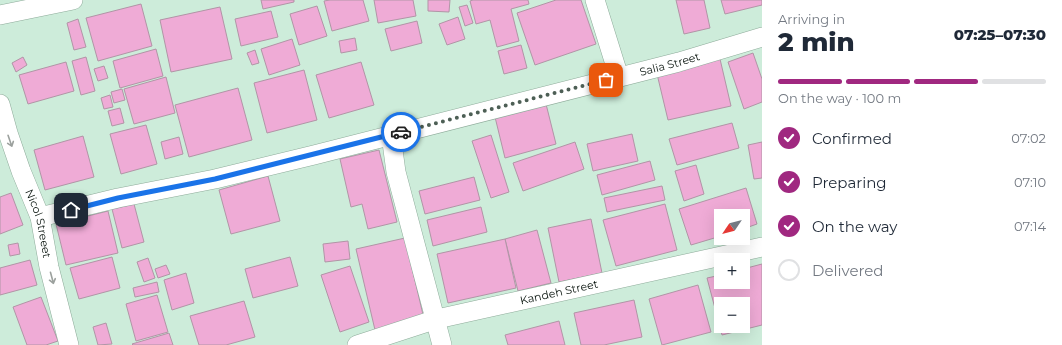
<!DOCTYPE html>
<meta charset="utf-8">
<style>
:root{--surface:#fff;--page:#f2f2f3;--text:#1f2937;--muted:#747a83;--line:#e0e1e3;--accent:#a02880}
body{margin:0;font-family:Montserrat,sans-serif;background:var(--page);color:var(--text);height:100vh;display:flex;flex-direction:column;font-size:15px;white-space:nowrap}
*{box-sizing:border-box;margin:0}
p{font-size:13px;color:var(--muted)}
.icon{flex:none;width:22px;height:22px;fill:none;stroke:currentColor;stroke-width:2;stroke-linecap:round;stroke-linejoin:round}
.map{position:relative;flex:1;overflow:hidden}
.side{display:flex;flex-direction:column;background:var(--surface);width:300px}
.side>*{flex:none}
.needle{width:26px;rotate:235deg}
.controls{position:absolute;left:714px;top:209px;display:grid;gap:8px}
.controls a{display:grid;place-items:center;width:36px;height:36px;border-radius:0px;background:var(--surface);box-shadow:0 4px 16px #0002;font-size:20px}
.pin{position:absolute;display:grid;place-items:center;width:34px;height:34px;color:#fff;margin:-17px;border-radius:8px;box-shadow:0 2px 6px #0006}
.courier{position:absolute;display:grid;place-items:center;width:40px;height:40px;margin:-20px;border:3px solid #1a73e8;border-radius:50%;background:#fff;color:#222;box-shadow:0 1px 5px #0007}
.overview em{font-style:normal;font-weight:800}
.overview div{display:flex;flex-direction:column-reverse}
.overview{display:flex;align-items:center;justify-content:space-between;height:68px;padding:0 16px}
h1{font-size:26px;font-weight:800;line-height:30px}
.bar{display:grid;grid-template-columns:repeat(4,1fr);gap:6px 4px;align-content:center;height:48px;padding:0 16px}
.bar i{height:5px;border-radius:3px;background:var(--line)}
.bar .on{background:var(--accent)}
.bar p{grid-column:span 4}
ol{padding:0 16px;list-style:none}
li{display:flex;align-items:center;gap:12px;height:44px}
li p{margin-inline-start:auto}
li .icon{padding:4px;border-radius:50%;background:var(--accent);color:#fff;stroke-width:4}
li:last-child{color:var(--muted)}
li i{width:22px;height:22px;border:2px solid var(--line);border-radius:50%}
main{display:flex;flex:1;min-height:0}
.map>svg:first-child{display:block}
.building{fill:#efabd6;stroke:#b195a6;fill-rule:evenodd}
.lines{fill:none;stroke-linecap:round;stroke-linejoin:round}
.street-casing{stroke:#8eab9a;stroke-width:20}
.street{stroke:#fff;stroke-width:19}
.oneway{stroke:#9ca19e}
.done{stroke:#4d5f55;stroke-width:4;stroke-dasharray:0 7.2}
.route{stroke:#1a73e8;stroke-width:5}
.labels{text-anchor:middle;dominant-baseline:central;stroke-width:3;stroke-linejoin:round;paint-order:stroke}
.street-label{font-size:11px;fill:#08130d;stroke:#dafae7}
</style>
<main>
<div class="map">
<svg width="762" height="345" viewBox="0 0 762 345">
<rect width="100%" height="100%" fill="#cdecda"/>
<g class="building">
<path d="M261,0H294V2L263,9Z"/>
<path d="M330,0H363L369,21L332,31L324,1Z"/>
<path d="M374,0H413L416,16L378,23Z"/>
<path d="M428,0H450L449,12L428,11Z"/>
<path d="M473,0H528L529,4L511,9L519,41L497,47L490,20L476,24L470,1Z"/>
<path d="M556,0H581L596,44L535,65L517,13Z"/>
<path d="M676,0H704L710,28L684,34Z"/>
<path d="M721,0H762V5L725,14Z"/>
<path d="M141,4L152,46L98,61L86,18Z"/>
<path d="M467,5L473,23L465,26L459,7Z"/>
<path d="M317,6L327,36L299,45L290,14Z"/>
<path d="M220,7L232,59L171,72L160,20Z"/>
<path d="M271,11L278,37L241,46L235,19Z"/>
<path d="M458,17L465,39L447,45L439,24Z"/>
<path d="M78,19L86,47L74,50L67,23Z"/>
<path d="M417,21L422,43L391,51L385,29Z"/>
<path d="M355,38L357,50L341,53L339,41Z"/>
<path d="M292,39L300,65L269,75L261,49Z"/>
<path d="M521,45L527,68L504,74L498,51Z"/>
<path d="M156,49L163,76L120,88L113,61Z"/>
<path d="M255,50L259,63L252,65L247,53Z"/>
<path d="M753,53L762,79V102L744,109L728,62Z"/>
<path d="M23,57L27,65L16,72L12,63Z"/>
<path d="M86,57L95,91L81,95L72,61Z"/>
<path d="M720,59L731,106L668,120L657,74Z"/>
<path d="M66,62L74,91L28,104L19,75Z"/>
<path d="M361,62L374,105L329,118L316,75Z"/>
<path d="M104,66L108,78L98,81L94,69Z"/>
<path d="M304,70L317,120L267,133L254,83Z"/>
<path d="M166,77L175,113L134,124L124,89Z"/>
<path d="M238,88L252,140L189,157L175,105Z"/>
<path d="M122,89L125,100L114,103L111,92Z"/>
<path d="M110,95L113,107L104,109L101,98Z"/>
<path d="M546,104L556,144L505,158L495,117Z"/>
<path d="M120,108L124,123L112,126L108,111Z"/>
<path d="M732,123L739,148L677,165L669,139Z"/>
<path d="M146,125L157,164L121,174L110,134Z"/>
<path d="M632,134L638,161L593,171L587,144Z"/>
<path d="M491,135L509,192L491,198L472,141Z"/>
<path d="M83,136L94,177L45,190L34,150Z"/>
<path d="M179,137L183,154L165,159L161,142Z"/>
<path d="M575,142L584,169L523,191L513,163Z"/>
<path d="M762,142V178L754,179L748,145Z"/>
<path d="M379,150L397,222L368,229L362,204L351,207L340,159Z"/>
<path d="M650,161L655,180L602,195L597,175Z"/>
<path d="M696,165L704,194L684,201L675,171Z"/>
<path d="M268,176L280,221L231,234L219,190Z"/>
<path d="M474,177L480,200L425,214L419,191Z"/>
<path d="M662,186L665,200L607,212L604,198Z"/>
<path d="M746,188L757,224L743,229V216H721V236L691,245L679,209Z"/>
<path d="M11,193L23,225L0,234V197Z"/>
<path d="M134,204L144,242L122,248L112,209Z"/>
<path d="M665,204L677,250L616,266L603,220Z"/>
<path d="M481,207L487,232L433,246L427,220Z"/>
<path d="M108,211L118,253L66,265L56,224Z"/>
<path d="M591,219L602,273L559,282L548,228Z"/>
<path d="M537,230L551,283L518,291L505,239Z"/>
<path d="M405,238L424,319L375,330L356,249Z"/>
<path d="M505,239L516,288L448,303L437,254Z"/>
<path d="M348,241L350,259L325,262L323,244Z"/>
<path d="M18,243L20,254L10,256L8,245Z"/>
<path d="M112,257L120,288L79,299L70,268Z"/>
<path d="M290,257L298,286L253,298L245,269Z"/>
<path d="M148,258L155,278L144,282L137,262Z"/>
<path d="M30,260L37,285L0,295V268Z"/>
<path d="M762,264V325L722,335L707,278L721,275V282H743V269ZM721,304H743V326H721Z"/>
<path d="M166,265L170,274L158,278L155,269Z"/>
<path d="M350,266L369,322L340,332L321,275Z"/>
<path d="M186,273L194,303L172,310L164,280Z"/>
<path d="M157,282L159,292L135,297L133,288Z"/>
<path d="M698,285L711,332L662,345L649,299Z"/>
<path d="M157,295L168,332L136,341L126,304Z"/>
<path d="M41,297L58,341L46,345H27L13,307Z"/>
<path d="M634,300L642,337L604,345H581L574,313Z"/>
<path d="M244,301L255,337L226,345H199L190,316Z"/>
<path d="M559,321L565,345H508L505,335Z"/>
<path d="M106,323L112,344L98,345L93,327Z"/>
<path d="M169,333L173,345H133L132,344Z"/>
</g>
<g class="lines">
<defs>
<g id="street">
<path d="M595,0L619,77"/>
<path d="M0,15L73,0"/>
<path id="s1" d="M0,104L8,133L21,171L40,217L49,267L69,345"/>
<path d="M391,135L396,172L442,345"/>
<path id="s2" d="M40,217L118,198L215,179L314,155L679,62L762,37"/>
<path id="s3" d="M357,345L437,319L762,247"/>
</g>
</defs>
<use href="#street" class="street-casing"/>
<use href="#street" class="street"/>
</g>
<defs><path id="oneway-shaft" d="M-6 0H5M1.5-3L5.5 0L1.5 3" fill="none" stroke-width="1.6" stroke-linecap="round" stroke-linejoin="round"/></defs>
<g class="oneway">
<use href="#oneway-shaft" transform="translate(10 141) rotate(71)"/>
<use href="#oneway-shaft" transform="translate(52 278) rotate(75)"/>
</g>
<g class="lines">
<path class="done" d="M401,132L606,80"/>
<path class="route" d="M71,210L118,198L215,179L401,132"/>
</g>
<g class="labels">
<g class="street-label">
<text stroke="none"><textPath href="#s2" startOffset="648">Salia Street</textPath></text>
<text stroke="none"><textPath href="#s1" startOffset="126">Nicol Streeet</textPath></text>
<text stroke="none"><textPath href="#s3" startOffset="209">Kandeh Street</textPath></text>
</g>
</g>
</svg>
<div class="controls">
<a><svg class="needle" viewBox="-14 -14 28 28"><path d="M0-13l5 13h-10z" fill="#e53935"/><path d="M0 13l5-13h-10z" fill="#747a83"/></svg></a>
<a>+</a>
<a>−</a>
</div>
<div class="pin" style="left:606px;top:80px;background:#ea580c"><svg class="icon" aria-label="bag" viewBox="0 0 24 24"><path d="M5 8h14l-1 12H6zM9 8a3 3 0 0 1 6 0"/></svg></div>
<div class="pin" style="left:71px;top:210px;background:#1f2937"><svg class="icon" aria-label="home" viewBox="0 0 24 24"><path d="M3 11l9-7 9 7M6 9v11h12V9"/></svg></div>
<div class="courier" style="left:401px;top:132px"><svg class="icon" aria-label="car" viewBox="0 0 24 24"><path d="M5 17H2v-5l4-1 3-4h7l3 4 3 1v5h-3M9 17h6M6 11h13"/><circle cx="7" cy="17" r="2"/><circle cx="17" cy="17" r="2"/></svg></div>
</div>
<section class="side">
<div class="overview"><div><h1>2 min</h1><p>Arriving in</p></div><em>07:25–07:30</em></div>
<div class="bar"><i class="on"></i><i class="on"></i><i class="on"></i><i></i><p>On the way · 100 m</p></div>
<ol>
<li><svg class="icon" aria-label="check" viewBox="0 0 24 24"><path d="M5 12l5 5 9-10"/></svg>Confirmed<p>07:02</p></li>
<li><svg class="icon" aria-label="check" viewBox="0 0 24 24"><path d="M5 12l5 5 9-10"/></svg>Preparing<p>07:10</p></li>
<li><svg class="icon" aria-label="check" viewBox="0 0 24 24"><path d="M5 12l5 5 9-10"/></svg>On the way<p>07:14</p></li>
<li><i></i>Delivered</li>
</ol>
</section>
</main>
